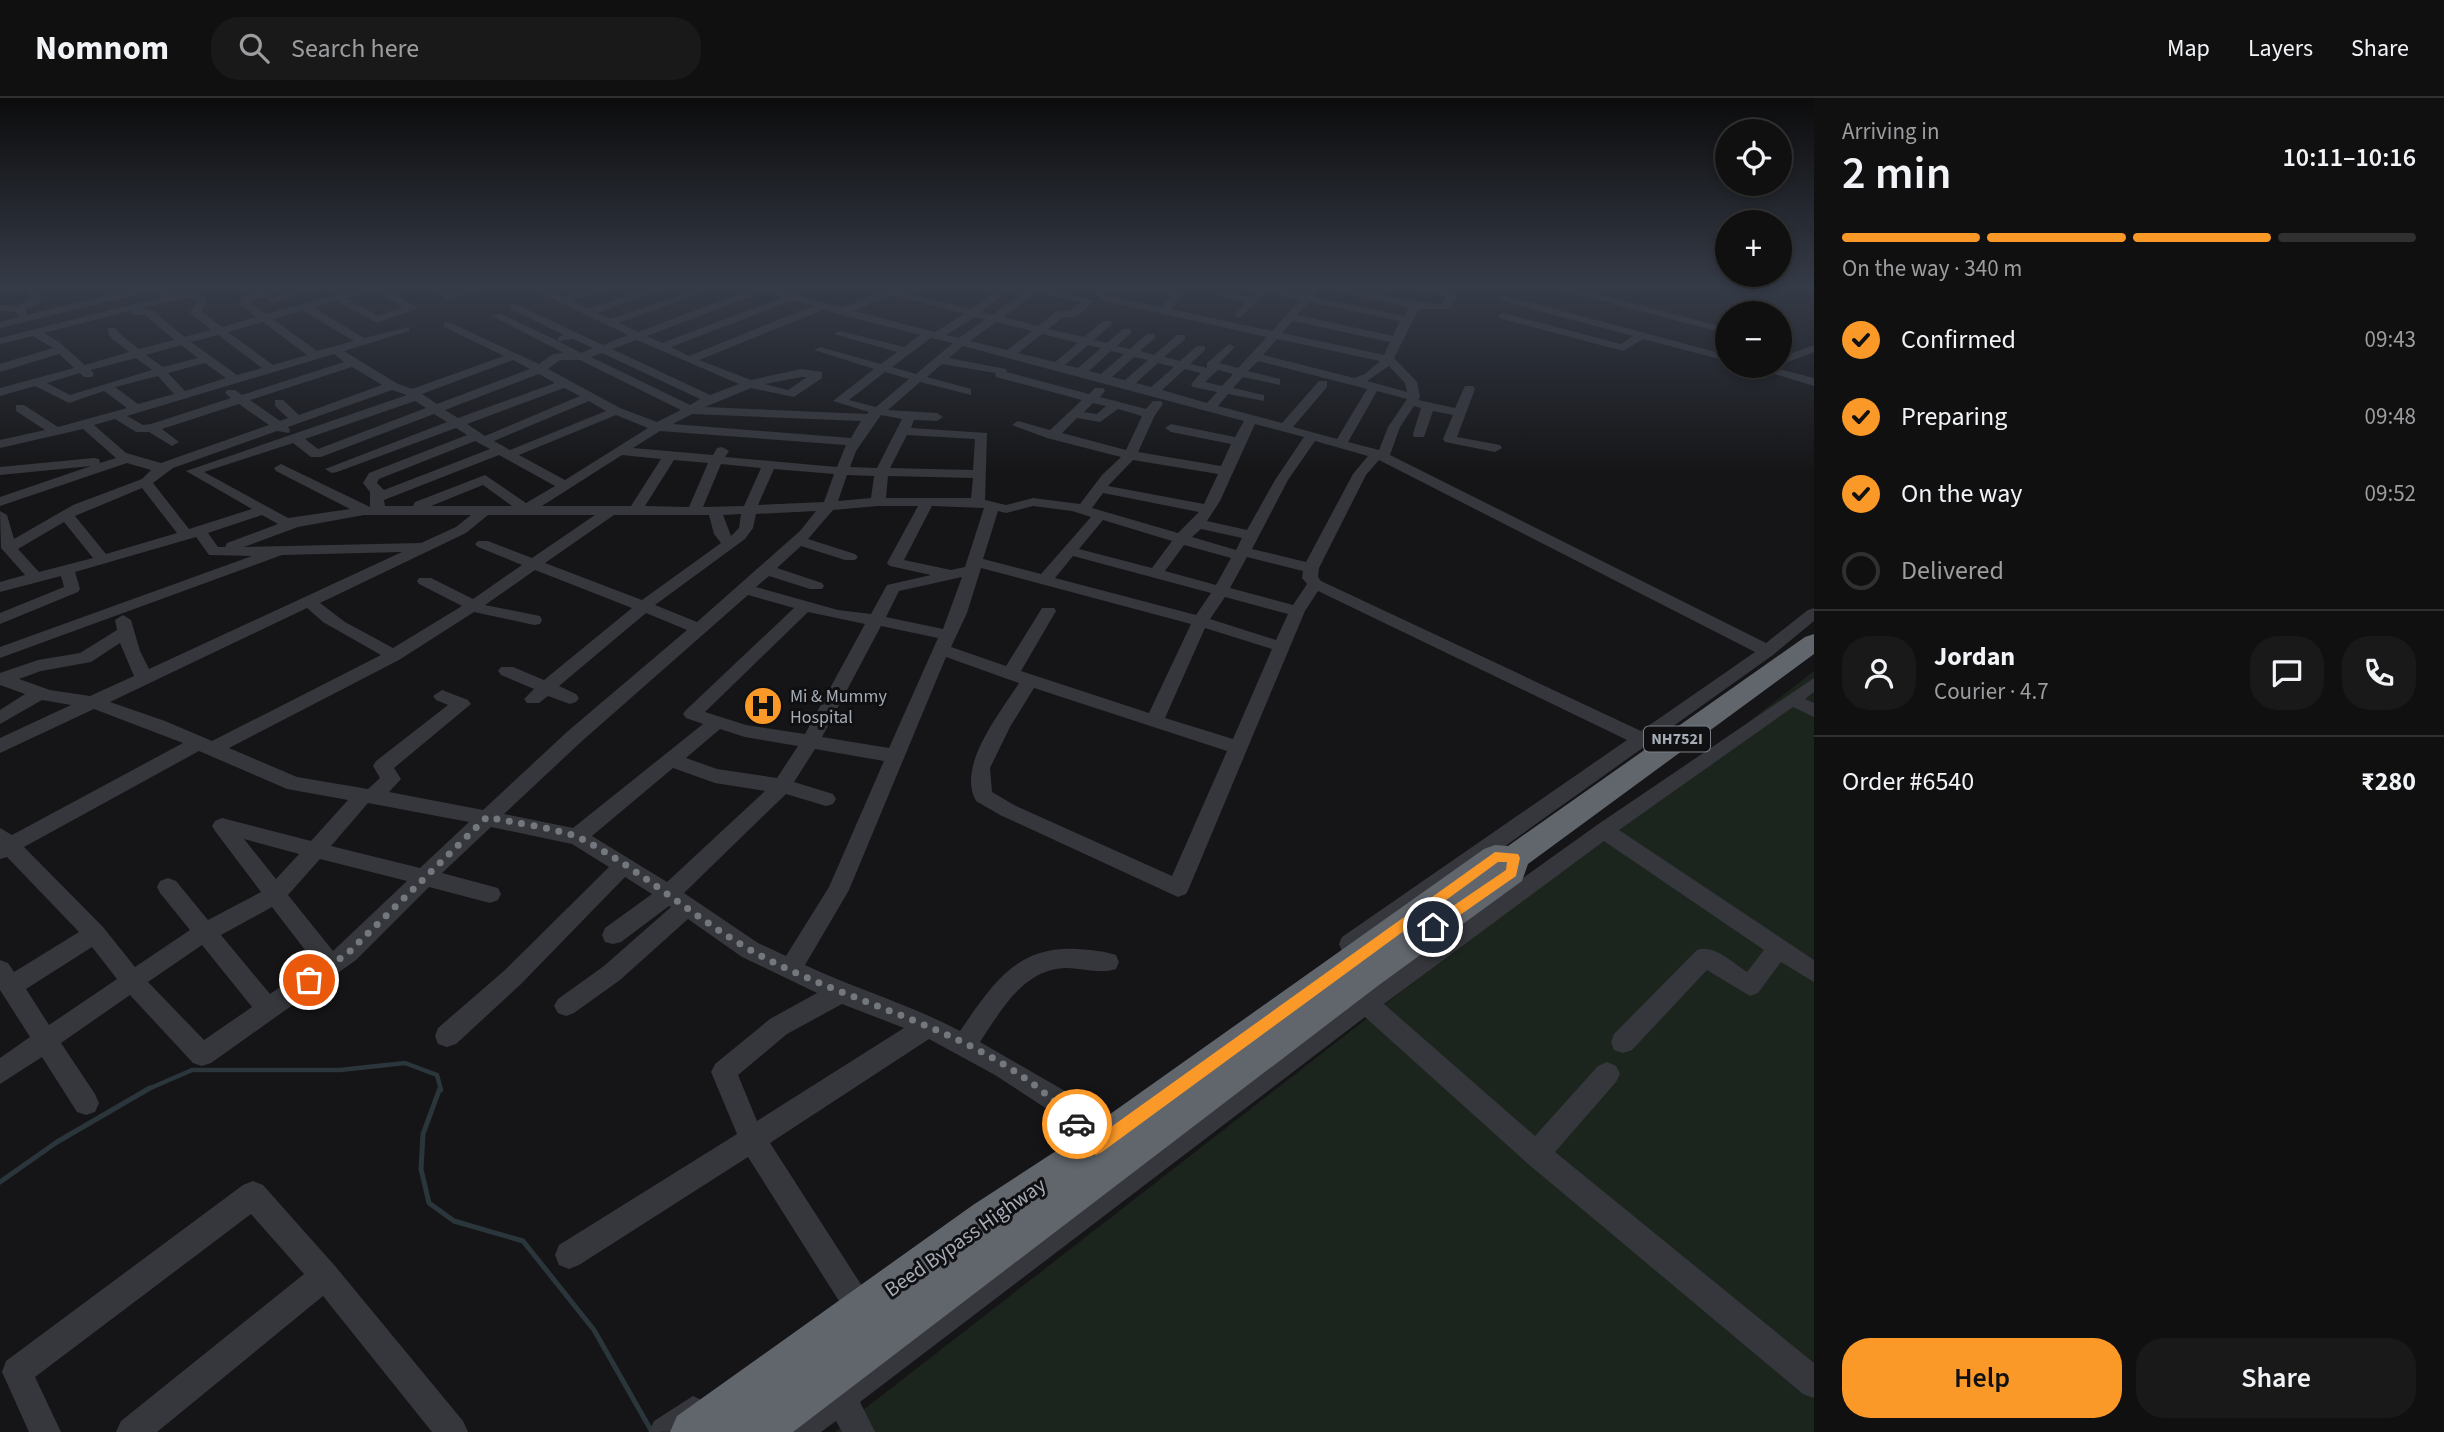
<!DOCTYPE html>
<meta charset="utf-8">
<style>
:root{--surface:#101011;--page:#19191a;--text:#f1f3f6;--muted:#9c9d9f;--line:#303031;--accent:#fb9928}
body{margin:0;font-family:"Source Sans 3",sans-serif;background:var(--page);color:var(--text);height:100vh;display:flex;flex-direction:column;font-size:26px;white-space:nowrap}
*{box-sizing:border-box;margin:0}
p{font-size:23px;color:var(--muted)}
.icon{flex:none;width:38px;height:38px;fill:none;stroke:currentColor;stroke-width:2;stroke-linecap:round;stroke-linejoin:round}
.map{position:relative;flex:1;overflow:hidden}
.drawer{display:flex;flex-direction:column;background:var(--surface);width:630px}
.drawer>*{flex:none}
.tools{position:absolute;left:1715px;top:21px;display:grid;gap:14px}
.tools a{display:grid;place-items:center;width:77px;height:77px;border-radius:50%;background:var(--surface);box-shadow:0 4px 10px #0003,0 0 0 2px var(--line);font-size:35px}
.pin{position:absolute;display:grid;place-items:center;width:60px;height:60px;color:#fff;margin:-30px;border:4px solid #fff;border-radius:50%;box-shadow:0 2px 7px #0007}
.courier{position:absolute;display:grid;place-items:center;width:70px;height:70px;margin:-35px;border:5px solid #fb9928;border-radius:50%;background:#fff;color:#222;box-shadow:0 2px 9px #0007}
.headline em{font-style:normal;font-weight:600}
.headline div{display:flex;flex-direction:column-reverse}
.headline{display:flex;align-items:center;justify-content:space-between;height:119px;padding:0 28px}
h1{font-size:46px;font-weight:600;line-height:52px}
.bar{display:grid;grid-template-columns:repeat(4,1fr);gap:10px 7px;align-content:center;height:84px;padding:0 28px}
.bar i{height:9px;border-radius:5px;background:var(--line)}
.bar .on{background:var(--accent)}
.bar p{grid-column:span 4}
.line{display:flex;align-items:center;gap:18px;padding:0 28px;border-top:2px solid var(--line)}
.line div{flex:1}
.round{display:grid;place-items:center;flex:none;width:74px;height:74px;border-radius:28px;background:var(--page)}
ol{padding:0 28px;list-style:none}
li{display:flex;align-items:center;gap:21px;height:77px}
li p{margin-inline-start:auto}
li .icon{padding:7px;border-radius:50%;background:var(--accent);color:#111;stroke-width:4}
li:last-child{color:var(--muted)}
li i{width:38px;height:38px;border:4px solid var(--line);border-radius:50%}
.button{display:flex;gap:14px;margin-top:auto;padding:14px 28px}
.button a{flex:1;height:80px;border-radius:28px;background:var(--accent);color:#111;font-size:28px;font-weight:600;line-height:80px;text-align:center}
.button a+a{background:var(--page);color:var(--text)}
header{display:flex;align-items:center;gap:42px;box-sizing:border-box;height:98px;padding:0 35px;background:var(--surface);border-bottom:2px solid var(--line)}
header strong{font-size:33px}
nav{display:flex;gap:38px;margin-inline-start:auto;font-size:24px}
.search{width:490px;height:63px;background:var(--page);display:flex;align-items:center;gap:18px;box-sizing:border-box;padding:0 24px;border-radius:28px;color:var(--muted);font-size:26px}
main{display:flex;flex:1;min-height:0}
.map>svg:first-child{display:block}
.green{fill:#1c251d}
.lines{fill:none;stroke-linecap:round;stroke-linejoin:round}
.stream-far1{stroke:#2a363b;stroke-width:4.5}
.stream{stroke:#2a363b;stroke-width:5}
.minor{fill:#35373c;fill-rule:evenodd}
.highway{fill:#61666d;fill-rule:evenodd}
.route{fill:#fb9928}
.done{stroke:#73787f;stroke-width:7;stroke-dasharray:0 12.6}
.labels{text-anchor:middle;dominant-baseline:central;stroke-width:6;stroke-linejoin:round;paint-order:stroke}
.shield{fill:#101012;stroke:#797e86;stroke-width:2}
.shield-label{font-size:16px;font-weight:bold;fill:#a6adb7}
.poi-label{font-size:18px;fill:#a6adb7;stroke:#101012;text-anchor:start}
.near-street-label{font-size:21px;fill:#a6adb7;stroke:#101012}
</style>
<header>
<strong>Nomnom</strong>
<div class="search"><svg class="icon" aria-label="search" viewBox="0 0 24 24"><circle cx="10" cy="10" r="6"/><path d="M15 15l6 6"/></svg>Search here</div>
<nav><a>Map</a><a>Layers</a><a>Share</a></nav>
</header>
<main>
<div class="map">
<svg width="1814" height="1334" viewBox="0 0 1814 1334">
<rect width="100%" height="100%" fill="#151517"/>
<path class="green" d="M1814,573V1334H835Z"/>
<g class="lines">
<path class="stream-far1" d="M146,992L192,972H340L405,965L437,977L441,992"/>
<g class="stream">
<path d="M440,990L423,1036L421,1071L429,1105L454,1123L523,1143L594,1232L652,1334"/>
<path d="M0,1084L57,1044L150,990"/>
</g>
<g class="minor">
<path d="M32,189L42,200L39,206L26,211L27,217L140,189H165L171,196L189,193L206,200L207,205L201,213L222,229L256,219L238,204C250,190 272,189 290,189L249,204L266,216L363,189H382L418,210L377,225L336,203L314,210L364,240L409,229V233L344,253L396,285L412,291L504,258L444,229V225L448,224L539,266L553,256L564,255L492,218L501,216L558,243V239L564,237L511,211V207L515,206L603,247L628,237L528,189H542L563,199L593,189H609L572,203L588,211L652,189H669L597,215L610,221L690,194L699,196L619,225L638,234L757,189H774L842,210L888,191L908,189L902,194L971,211L1002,189H1014L981,214L992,217L1026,193L1021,189H1043L1094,203L1076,219H1063L1048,231L1084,239L1103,223H1111V227L1094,242L1107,245L1123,231H1131V235L1117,248L1130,251L1147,236H1155V240L1140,253L1154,257L1177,237H1185V241L1164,259L1180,263L1197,248H1205V252L1190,266L1207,270V265L1229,246L1235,249L1219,265L1238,270L1267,239L1100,202L1094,189C1120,189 1161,182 1183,197L1170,211L1272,233L1300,202L1267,195L1239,220L1234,217L1246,204L1217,198V194L1252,199L1257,193L1248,189H1272L1304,197L1311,189H1322L1314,199L1404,218L1409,210L1324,189C1364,189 1402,204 1442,206L1446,199L1411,189C1426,189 1448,188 1458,200L1449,211H1419L1394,260L1417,284L1420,299L1418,302L1455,310L1465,288H1473L1475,291L1457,339L1500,347L1502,350L1495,354L1445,344L1443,341L1453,317L1433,313L1424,339H1414L1413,336L1421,310L1414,308L1400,329L1390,357L1766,545L1808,512L1814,510V523L1773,557L1358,853L1350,855L1342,853L1339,846L1342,839L1627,642L1318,493L1305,513L1189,790L1186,796L1178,799L1000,717L976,703C956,668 1001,614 1019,585L946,559L849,792L805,867C856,891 911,907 960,933C992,887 1016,847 1078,851C1091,852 1104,853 1116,857L1119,864L1116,871C1101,876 1084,871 1068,870C1024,870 1002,911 980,944L1065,993L1108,1044L1112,1053L1108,1062L1099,1066L1090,1062L1047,1011L995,977L929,941L770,1045L871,1202L876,1212L871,1222L861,1227L851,1222L748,1059L579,1167L569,1171L559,1167L555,1157L559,1147L737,1036L711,974L715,966L770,921L817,895L742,859L688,821L620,882L574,915L566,918L558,915L554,908L558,901L604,868L671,809L669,808L621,844L613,846L605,844L602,837L605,830L652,796L625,779L521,886L456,946L447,949L438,946L435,938L438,930L505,872L609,769L572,746L491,729L442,775L498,790L501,796L498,802L490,805L429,789L356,862L211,965L202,968L193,965L130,897L61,945L95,996L99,1005L95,1014L86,1017L77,1014L42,959L0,986V960L30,939L0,892V862L8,865L14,874L79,834L7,759L0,761V730L12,737L183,645L94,611L0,655V640L71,607L42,602L0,626V612L25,596L0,587V575L38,562L80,555L117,532L115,522L123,517L131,522L140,553L149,571L402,454L282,457L0,560V549L252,458L209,457L196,439L75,474L80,491L78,494L0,526V515L64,489L61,478L0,494V484L25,477L1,450L0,413L7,417L14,441L73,407L142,381L151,372L127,365L0,408V399L91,368L0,377V369L94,360L99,361L100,365L116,360L83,331L0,350V342L45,332L16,313V307H24L58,329L127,310L104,293L69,305L35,288L0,298V290L74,270L59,256L0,274V266L53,250L33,238L0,246V240L162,199L156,192L0,230V224L18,219L16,214L0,213V207L17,208L32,200L23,192L0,196V190ZM1144,192L1171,198L1161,209L1108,198L1106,194ZM373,193L404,209L378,218L346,200ZM765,193L783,199L662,245L647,238ZM1036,195L1081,204L1070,213H1057L1038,228L1003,219ZM893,197L964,216L935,234L853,213ZM188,199L197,203L190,214L191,216L211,232L184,239L152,212L139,211ZM793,202L813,208L689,258L671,249ZM1309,204L1400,223L1393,238L1297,217ZM823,212L920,237L904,249L840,233L834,236L897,254L881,266L820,249L814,252L874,271L833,303L869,314L867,316L705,309L751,290L794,299L822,280V274L801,271L751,282L699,262ZM129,213L133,217H145L174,242L139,251L120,236L116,230H108L107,232L111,240L129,254L85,267L59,244L44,235ZM303,213L354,243L317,253L273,221ZM975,219L986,221L959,240L946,237ZM1293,223L1390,244L1384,257L1282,235ZM263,224L307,257L273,267L228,234ZM996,224L1032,233L1007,252L970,243ZM1042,236L1078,245L1055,264L1018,255ZM218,237L262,270L237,277L191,244ZM931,240L953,245L916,276L892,269ZM573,241L593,250L581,255L558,243ZM1277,241L1380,263L1365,276L1354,280L1263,257ZM637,242L739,286L710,297L612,251ZM181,247L198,260L163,269L146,257ZM1088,247L1101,250L1078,270L1065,267ZM963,248L1244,323L1235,339L1171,326L1165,330L1171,334L1231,346L1221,368L1138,354L1155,317L1163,306L1161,303H1153L1146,311L1100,299L1105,293L1103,290H1095L1089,296L1007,274L1006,271L949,260ZM1111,253L1124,256L1101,276L1089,273ZM602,255L700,301L690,307L591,259ZM334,256L344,264L242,297L235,292H227L225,295L231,300L151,326L143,327L127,318ZM1134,259L1148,262L1125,282L1112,279ZM136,260L152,272L70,297L47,285L80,275L84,279H92L94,276L91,272ZM513,262L530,271L437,306L422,296ZM560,262H580L681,312L657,324L620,310L548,271ZM1258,263L1367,291L1337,341L1293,329L1327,289V283H1319L1282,325L1218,308L1228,296L1264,303V297L1233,290L1243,279L1280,287V281L1248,273ZM205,265L226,280L185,293L168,275ZM1158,265L1174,269L1151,289L1136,285ZM942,266L995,275L996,279L1082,302L1050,332L1018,323L1012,327L1047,340L1121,359L1102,377L1080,406L1033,400L1006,407L985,402L987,335L911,330L914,322L937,323L943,319L937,315L888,312L920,284L971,297V291L927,279ZM1389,268L1405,285L1407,294L1367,283ZM352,269L382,287L299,317L283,302H275V308L288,320L280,323L250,302ZM1185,271L1201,275L1191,286L1193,289L1217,294L1207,305L1162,292ZM1218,272L1233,276L1222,288L1205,284ZM885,274L909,281L876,309L849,302ZM539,276L555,285L458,320L445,312ZM158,278L174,296L138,306L115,289ZM801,279H807L788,292L765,286ZM564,290L580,298L485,338L467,326ZM392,292L407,297L186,373L252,411L189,431L153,385L173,370L277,333L289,335L290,332L288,329ZM1377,293L1407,301L1388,329L1379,352L1348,344ZM415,303L426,310L318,351L305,341ZM589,303L606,313L510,352L494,343ZM1093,305L1106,308L1097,316L1084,314ZM239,306L269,327L161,365L126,355L94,327L115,321L136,334H149L172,348L179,344L162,331ZM1118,311L1142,318L1126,352L1062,335L1077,320L1100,324ZM434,316L447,324L325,371L332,375L337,374L456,330L467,337L369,375L363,385L370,394V409L281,366L274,370L276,373L350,411L288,420L204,374L293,345L311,359H321ZM692,316L861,323L851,340L673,326ZM616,317L648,330L565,382L519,357ZM881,317L902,321L877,370L850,369L856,353ZM1255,326L1304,339L1275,382L1247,432L1207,423L1220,403ZM660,333L846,347L837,369L725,359L729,353L722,349L717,350L713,357L633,350ZM907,337L975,341L973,372L890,370ZM475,343L490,351L384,392L377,385L379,381ZM1315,343L1368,358L1353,376L1306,464L1252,451L1288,382ZM499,357L555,388L526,405L485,377L415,404L413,408H385L384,402ZM622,357L661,361L631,408H542ZM674,362L708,365L689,409L645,408ZM1133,362L1218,376L1204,406L1108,388ZM1379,362L1755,554L1641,633L1321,483L1318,479L1319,470L1366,377ZM721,366L761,370L744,408L703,409ZM774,371L834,376L824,404L758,407ZM847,377L874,378L871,400L838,403ZM888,378L973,380L971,400H886ZM483,387L512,408H431ZM142,390L177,435L106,456L75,418ZM1103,395L1199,414L1178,435L1092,410ZM878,408H918L887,465L890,468L931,477L887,487L871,516L838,512L756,489L769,478L810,491H822L824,488L822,485L777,470L801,448L845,462H855L858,459L855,456L808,441L833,412ZM932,408L984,410L965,469L951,472L904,462ZM1033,408L1072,413L1091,419L1041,476L983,461L998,413L1006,415ZM816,413L800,433L697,524L655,507L745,441L753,430L756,416ZM741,416L739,430L731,438L723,417ZM262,417L278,426L227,445L225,449H218L208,435ZM364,417H471L456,429L421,445L244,449L298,429ZM488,417H595L532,460L488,443H478L475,446L478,449L522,467L473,501L431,480H419L417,483L419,486L462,508L393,550L345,524L320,505L466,435ZM614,417H709L714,436L721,445L642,502L545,465ZM1103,422L1172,443L1152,470L1079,451ZM64,424L93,460L39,474L18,451ZM1201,431L1242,440L1236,452L1192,439ZM1184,447L1231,460L1216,487L1165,473ZM1073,458L1211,495L1196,517L1055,480ZM1247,459L1303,473L1302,480L1307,486L1293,507L1230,490ZM981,470L1191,526L1149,615L1021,573L1056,513L1054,510H1042L1006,568L951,549L967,515ZM535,472L632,510L544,582L513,569H501L498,573L501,577L534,591L524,601L527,605H539L548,598L570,606L576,604L579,600L576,596L559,588L646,515L687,532L568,633L483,712L389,694L401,681L394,670L471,606L468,602L442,592L433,598L436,602L448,607L376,663L373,668L380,680L368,691L297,679L229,650L399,562L474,514L534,527L540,526L542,522L540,518L485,507ZM962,479L943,531L886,519L899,493ZM748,497L794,510L686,612L683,616L686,620L703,626L573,730L504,716L582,643ZM1225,499L1288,516L1276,542L1210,521ZM307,510L323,524L381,557L212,643L165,623L110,604ZM808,514L865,526L805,636L746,627L705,614ZM881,528L938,540L889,650L822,639ZM1205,530L1272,551L1233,641L1165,620ZM120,545L134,578L90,598L50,592L19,581L41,573L91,564ZM1034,590L1227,653L1172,778L1014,707L992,694L990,670L1010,629ZM720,631L745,639L798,648L777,680L717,671L686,660ZM815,651L884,663L829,789L786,858L758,845L684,795L786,696L826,708L833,706L836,701L833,696L794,684ZM199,653L287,691L348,702L311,743L222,720L215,723L212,728L215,733L261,794L208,822L176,783L168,780L160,783L157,789L160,795L190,832L135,869L103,829L24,749ZM673,670L715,685L765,693L667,784L592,738ZM368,705L469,724L420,770L331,748ZM244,741L299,756L276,781ZM320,761L407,783L333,853L288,797ZM272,809L315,865L270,896L221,837ZM202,847L252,909L204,942L148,884ZM92,849L117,881L49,927L26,891ZM842,906L904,930L757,1023L738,977L787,936Z"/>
<path d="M306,189H324L273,205L268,202Z"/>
<path d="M426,189H439L449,195L470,189H488L448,202Z"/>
<path d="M1550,189H1569L1727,230V236Z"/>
<path d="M1502,197L1727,257V263L1643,241L1623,253L1499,220V216L1503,215L1621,246L1633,238L1498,202L1497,200Z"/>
<path d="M1814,247V254L1780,267V260Z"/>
<path d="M1748,268H1767L1814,280V288Z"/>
<path d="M1814,580V594L1805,601L1814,605V619L1793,609L1619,732L1814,862V884L1781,864L1758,895L1750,898L1707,872L1632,952L1623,955L1614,952L1611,944L1614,936L1697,852C1714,846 1733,865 1747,874L1764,852L1604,743L1384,906L1535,1038L1598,968L1607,964L1616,968L1620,976L1616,984L1555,1054L1814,1265V1300L1803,1296L1527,1065L1365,919L860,1304L875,1334H842L836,1323L821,1334H779L784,1323L821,1295L818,1289L823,1278L834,1273L844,1278L1358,898L1597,727Z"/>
<path d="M253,1083L263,1087L335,1168L463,1323L468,1334H432L323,1198L157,1334H116L121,1323L304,1176L251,1116L35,1279L61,1334H29L2,1274L6,1263L243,1087Z"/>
<path d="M693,1298L704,1303L709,1314C698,1334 673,1334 649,1334L654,1323Z"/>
</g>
<path class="highway" d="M1814,536V556L1528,766L1522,783L1379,887L793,1334H670L677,1318L973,1107L1082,1036L1484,751L1495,747L1508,748L1805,539Z"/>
</g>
<linearGradient id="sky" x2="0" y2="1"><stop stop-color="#0c0c0d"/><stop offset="0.5" stop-color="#353b47"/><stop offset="1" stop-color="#353b47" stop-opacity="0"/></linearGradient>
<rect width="1814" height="376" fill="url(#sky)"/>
<path class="route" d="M1495,754L1518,756L1520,760L1516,778L1437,833H1428V825L1506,772L1507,764H1498L1102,1054L1096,1057C1085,1052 1074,1037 1070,1026L1072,1021L1077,1019L1083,1021L1097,1039Z"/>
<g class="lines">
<path class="done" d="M309,882L348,855L487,719C510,724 561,731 580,740C646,774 701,827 767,861C869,913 998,937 1077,1026"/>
</g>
<defs>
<symbol id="hospital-disc" viewBox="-11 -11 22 22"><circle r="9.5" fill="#fb9928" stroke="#101012"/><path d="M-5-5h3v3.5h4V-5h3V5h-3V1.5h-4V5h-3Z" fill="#111"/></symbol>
</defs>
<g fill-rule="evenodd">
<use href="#hospital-disc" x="741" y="586" width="44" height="44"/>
</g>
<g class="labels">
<rect class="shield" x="1644" y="628.5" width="66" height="25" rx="5"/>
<g class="shield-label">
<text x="1677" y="641">NH752I</text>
</g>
<g class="poi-label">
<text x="790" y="598">Mi &amp; Mummy<tspan x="790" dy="21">Hospital</tspan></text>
</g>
<g class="near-street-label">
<text transform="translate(965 1139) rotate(-35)">Beed Bypass Highway</text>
</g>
</g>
</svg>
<div class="tools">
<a><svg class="icon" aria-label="locate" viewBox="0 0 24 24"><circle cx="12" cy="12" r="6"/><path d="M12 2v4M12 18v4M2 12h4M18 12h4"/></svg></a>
<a>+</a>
<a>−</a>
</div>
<div class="pin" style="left:309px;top:882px;background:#ea580c"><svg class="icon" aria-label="bag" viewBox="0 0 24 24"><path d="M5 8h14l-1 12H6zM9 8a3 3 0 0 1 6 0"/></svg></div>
<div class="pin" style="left:1433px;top:829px;background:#1f2937"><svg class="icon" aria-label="home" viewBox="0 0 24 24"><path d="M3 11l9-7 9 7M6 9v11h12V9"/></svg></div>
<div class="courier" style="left:1077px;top:1026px"><svg class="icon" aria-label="car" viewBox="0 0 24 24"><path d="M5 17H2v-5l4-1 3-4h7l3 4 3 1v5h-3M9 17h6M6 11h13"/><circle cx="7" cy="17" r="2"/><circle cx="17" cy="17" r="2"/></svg></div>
</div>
<section class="drawer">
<div class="headline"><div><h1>2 min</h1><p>Arriving in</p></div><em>10:11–10:16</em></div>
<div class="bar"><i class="on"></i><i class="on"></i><i class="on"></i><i></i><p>On the way · 340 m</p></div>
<ol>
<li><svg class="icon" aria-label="check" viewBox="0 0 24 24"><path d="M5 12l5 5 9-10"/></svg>Confirmed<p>09:43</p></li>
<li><svg class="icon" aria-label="check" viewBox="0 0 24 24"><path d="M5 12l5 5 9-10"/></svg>Preparing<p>09:48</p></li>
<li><svg class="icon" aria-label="check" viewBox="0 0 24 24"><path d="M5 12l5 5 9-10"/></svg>On the way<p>09:52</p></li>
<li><i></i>Delivered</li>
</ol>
<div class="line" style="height:126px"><a class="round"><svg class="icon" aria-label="person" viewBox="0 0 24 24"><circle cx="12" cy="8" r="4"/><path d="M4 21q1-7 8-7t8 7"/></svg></a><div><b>Jordan</b><p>Courier · 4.7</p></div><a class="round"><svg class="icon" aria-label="chat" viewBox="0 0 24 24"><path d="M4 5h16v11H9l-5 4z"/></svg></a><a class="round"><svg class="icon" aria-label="phone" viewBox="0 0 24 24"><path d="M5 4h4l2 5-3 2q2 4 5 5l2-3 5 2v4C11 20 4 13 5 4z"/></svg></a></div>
<div class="line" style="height:91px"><div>Order #6540</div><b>₹280</b></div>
<div class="button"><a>Help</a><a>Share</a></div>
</section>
</main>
